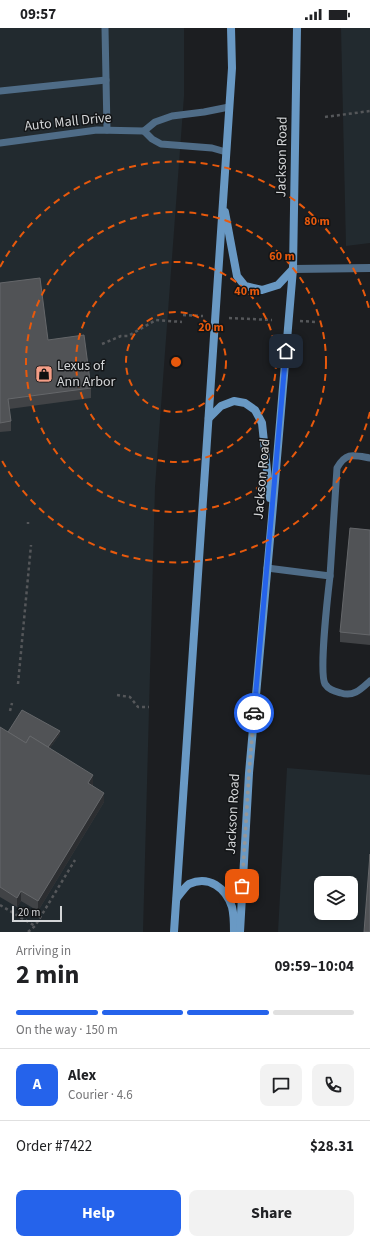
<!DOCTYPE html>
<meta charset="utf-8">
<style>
:root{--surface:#fff;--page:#f2f2f2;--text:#202124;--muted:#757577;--line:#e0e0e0;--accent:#2563eb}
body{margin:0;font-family:"Source Sans 3",sans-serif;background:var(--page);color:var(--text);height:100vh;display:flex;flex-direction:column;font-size:15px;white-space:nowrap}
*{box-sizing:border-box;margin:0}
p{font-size:13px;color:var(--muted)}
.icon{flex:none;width:22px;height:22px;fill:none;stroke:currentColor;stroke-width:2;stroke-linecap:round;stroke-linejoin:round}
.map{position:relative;height:904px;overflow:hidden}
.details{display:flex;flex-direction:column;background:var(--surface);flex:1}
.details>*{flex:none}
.fabs{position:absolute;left:314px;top:848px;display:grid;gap:8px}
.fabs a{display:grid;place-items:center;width:44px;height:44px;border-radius:8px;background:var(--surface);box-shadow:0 2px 6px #0003;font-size:20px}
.scale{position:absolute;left:12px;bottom:10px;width:50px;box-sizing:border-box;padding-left:4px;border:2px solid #d4d6d8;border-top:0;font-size:11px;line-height:14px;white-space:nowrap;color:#d4d6d8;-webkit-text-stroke:3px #131517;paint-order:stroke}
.pin{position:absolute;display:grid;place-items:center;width:34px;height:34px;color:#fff;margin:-17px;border-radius:8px;box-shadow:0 2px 6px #0006}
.courier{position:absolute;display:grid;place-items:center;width:40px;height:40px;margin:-20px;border:3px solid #2563eb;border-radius:50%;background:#fff;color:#222;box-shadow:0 1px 5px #0007}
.summary em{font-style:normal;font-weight:700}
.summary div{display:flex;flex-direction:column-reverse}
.summary{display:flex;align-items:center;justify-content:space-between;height:68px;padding:0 16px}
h1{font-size:26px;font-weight:700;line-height:30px}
.bar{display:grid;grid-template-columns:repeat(4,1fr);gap:6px 4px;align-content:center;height:48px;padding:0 16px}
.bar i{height:5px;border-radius:3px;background:var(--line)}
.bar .selected{background:var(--accent)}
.bar p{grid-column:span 4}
.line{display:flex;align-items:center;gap:10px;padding:0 16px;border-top:1px solid var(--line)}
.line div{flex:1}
.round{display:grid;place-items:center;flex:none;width:42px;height:42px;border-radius:8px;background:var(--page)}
.action{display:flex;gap:8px;margin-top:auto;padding:8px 16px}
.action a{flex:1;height:46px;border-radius:8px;background:var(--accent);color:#fff;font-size:16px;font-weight:700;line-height:46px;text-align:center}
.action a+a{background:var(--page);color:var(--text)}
.status{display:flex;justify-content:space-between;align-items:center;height:28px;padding:0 20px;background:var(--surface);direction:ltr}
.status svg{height:11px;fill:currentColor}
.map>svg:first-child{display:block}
.built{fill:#222a2f;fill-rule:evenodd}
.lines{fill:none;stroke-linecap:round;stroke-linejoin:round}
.path{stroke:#55575a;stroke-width:2.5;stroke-dasharray:3 3;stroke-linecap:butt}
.service{stroke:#4f6c87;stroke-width:7}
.minor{stroke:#4f6c87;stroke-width:8}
.secondary{stroke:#6999c4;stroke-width:8}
.wall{fill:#414346}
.shaded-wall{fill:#2c2e31}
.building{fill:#515356;stroke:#65676a}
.done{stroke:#949698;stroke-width:4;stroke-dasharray:0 7.2}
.route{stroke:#2563eb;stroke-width:5}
.ring{fill:none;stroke:#e8590c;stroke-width:2;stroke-dasharray:7 5}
.labels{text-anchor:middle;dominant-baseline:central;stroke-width:3;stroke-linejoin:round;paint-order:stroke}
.street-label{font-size:14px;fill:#d4d6d8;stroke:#131517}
.poi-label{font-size:14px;fill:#d4d6d8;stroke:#131517;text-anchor:start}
.centre{fill:#e8590c;stroke:#131517;stroke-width:2}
.ring-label{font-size:12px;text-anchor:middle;font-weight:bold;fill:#e8590c;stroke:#131517;stroke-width:3;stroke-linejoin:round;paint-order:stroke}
</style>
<div class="status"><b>09:57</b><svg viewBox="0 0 49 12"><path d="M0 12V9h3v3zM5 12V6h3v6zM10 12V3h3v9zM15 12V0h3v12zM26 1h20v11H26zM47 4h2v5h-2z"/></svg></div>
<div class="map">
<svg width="370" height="904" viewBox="0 0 370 904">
<rect width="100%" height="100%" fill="#1c1e21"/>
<g class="built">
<path d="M0,0H184V68L155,459L143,904H0Z"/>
<path d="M341,0H370V215L346,218Z"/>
<path d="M287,740L370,747V904H278ZM321,855H351V885H321Z"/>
</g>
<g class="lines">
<g class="path">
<path d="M325,89L370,83"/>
<path d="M183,287L203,288"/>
<path d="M229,290L272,292"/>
<path d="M300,293L317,294"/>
<path d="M102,316L121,308H128L156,292L182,294"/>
<path d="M28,494V496"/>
<path d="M18,656L31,517"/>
<path d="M117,667L130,669L138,679H149"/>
<path d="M10,683L12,675"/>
<path d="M0,877L35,898"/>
<path d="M28,904L35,898L75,832"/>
</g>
<g class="service">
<path d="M105,0L107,102"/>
<path d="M0,63L106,52"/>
<path d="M144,103L152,111L161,116L212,120L226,124"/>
<path d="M0,115L97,102L144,103L155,94L172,88L204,84L229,79"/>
<path d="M267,540L330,548C328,565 319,645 325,656C329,662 334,663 341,665C354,669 361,661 370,653"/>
<path d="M330,548L337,440C346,424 353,427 370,430"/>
</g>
<path class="minor" d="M293,241L370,240"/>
<g class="secondary">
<path d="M225,184L237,248L245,258L262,262L278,257L293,241"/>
<path d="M209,390L221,378L234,373L245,375L255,382L262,395L270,470"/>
<path d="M177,870C180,866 185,859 189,856C209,847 226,860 232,879C234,887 234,896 234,904"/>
<path d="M174,904L232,40L231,0"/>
<path d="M240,904L249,745L272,489L293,241L297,0"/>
</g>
</g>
<g class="wall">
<path d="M0,255L48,312L91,360V370L9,381L11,393V403L0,404Z"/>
<path d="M370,502V617L340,614V604Z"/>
<path d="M0,699L8,704L60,706L50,720L93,756V758L104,774L38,883L21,873L17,879L0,869Z"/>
</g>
<g class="shaded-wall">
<path d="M60,703V706L45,727V724Z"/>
<path d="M93,747V756L88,765V755Z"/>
<path d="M104,765V774L38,883V873Z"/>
<path d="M21,863V873L17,879V870Z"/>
</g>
<g class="building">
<path d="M40,250L48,312L84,307L91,360L8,371L11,393L0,395V255Z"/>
<path d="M350,500L370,502V607L340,604Z"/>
<path d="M22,682L60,703L48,719L30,708L26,715L8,704Z"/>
<path d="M0,699L26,715L30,708L93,747L88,755L104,765L38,873L21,863L17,870L0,859Z"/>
<path d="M370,826V904H364Z"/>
</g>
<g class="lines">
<path class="done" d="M242,858L249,745L254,685"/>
<path class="route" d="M254,685L286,323"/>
</g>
<g class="ring">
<circle cx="176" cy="334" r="50"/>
<circle cx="176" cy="334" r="100"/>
<circle cx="176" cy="334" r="150"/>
<path d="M370 384A200 200 0 0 1 0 429M0 239A200 200 0 0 1 370 284"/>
</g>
<defs>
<symbol id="shop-square" viewBox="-11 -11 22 22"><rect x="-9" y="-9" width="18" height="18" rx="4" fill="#f49e87" stroke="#131517"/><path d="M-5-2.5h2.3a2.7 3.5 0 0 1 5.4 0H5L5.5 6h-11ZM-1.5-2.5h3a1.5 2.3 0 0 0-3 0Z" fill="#111"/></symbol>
</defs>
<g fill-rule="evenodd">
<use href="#shop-square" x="34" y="336" width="20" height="20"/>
</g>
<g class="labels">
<g class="street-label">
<text transform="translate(68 94) rotate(-6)">Auto Mall Drive</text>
<text transform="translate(282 129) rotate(-89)">Jackson Road</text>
<text transform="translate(262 451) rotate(-85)">Jackson Road</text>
<text transform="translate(233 786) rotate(-87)">Jackson Road</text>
</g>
<g class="poi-label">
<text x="57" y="338">Lexus of<tspan x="57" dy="16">Ann Arbor</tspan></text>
</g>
</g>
<circle cx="176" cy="334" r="6" class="centre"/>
<g class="ring-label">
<text x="317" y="197">80 m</text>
<text x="282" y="232">60 m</text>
<text x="247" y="267">40 m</text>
<text x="211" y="303">20 m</text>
</g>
</svg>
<div class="fabs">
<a><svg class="icon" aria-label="layers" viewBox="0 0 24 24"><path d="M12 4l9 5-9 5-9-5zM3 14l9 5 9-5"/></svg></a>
</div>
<div class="scale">20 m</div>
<div class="pin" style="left:242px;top:858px;background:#ea580c"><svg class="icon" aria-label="bag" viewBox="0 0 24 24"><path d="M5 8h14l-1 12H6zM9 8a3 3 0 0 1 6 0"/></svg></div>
<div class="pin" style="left:286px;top:323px;background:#1f2937"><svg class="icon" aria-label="home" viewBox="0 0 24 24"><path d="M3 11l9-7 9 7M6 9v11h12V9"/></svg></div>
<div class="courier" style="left:254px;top:685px"><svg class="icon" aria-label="car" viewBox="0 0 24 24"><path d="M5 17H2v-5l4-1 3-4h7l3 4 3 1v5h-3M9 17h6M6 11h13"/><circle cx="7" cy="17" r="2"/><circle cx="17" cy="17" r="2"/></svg></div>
</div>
<section class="details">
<div class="summary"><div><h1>2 min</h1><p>Arriving in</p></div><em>09:59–10:04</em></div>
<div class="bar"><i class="selected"></i><i class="selected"></i><i class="selected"></i><i></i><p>On the way · 150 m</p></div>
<div class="line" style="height:72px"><b class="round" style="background:var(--accent);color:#fff">A</b><div><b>Alex</b><p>Courier · 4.6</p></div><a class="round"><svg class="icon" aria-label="chat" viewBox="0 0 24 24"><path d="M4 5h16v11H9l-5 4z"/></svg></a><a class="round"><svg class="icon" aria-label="phone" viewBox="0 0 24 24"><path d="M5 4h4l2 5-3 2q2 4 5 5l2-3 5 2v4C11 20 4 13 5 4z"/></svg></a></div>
<div class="line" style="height:52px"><div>Order #7422</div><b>$28.31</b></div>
<div class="action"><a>Help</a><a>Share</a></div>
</section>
